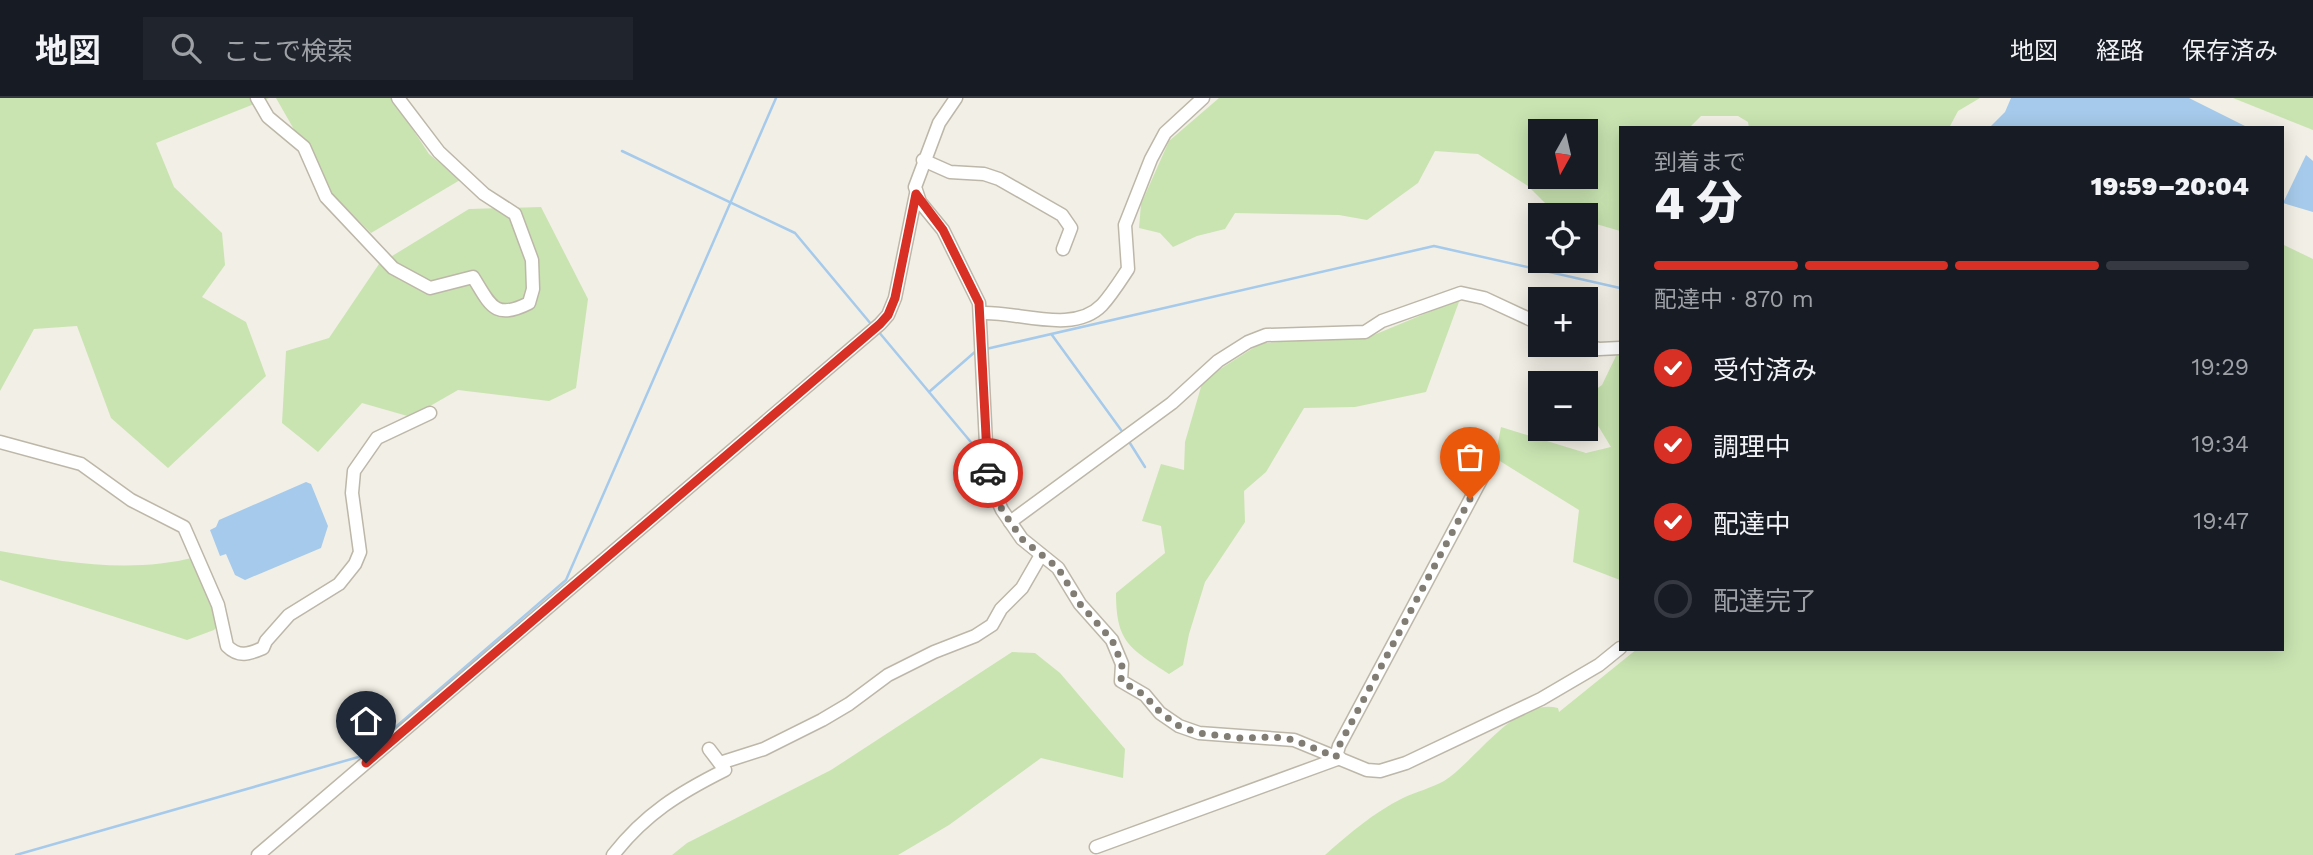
<!DOCTYPE html>
<html lang="ja">
<meta charset="utf-8">
<style>
:root{--surface:#171b24;--page:#20242c;--text:#f1f3f6;--muted:#9ea1a6;--line:#363941;--accent:#d93025}
body{margin:0;font-family:"Work Sans","Noto Sans JP",sans-serif;background:var(--page);color:var(--text);height:100vh;display:flex;flex-direction:column;font-size:26px;white-space:nowrap}
*{box-sizing:border-box;margin:0}
p{font-size:23px;color:var(--muted)}
.icon{flex:none;width:38px;height:38px;fill:none;stroke:currentColor;stroke-width:2;stroke-linecap:round;stroke-linejoin:round}
.map{position:relative;flex:1;overflow:hidden}
.sheet{position:absolute;left:1619px;top:28px;width:665px;height:525px;display:flex;flex-direction:column;background:var(--surface);border-radius:0px;box-shadow:0 4px 18px #0003}
.sheet>*{flex:none}
.needle{width:46px;rotate:188deg}
.buttons{position:absolute;left:1528px;top:21px;display:grid;gap:14px}
.buttons a{display:grid;place-items:center;width:70px;height:70px;border-radius:0px;background:var(--surface);box-shadow:0 4px 18px #0003;font-size:35px}
.pin{position:absolute;display:grid;place-items:center;width:60px;height:60px;color:#fff;margin:-72px -30px;border-radius:50% 50% 50% 0;rotate:-45deg;box-shadow:0 0 7px #0007}
.pin .icon{rotate:45deg}
.courier{position:absolute;display:grid;place-items:center;width:70px;height:70px;margin:-35px;border:5px solid #d93025;border-radius:50%;background:#fff;color:#222;box-shadow:0 2px 9px #0007}
.headline em{font-style:normal;font-weight:800}
.headline div{display:flex;flex-direction:column-reverse}
.headline{display:flex;align-items:center;justify-content:space-between;height:119px;padding:0 35px}
h1{font-size:46px;font-weight:800;line-height:52px}
.bar{display:grid;grid-template-columns:repeat(4,1fr);gap:10px 7px;align-content:center;height:84px;padding:0 35px}
.bar i{height:9px;border-radius:5px;background:var(--line)}
.bar .current{background:var(--accent)}
.bar p{grid-column:span 4}
ol{padding:0 35px;list-style:none}
li{display:flex;align-items:center;gap:21px;height:77px}
li p{margin-inline-start:auto}
li .icon{padding:7px;border-radius:50%;background:var(--accent);color:#fff;stroke-width:4}
li:last-child{color:var(--muted)}
li i{width:38px;height:38px;border:4px solid var(--line);border-radius:50%}
header{display:flex;align-items:center;gap:42px;box-sizing:border-box;height:98px;padding:0 35px;background:var(--surface);border-bottom:2px solid var(--line)}
header strong{font-size:33px}
nav{display:flex;gap:38px;margin-inline-start:auto;font-size:24px}
.search{width:490px;height:63px;background:var(--page);display:flex;align-items:center;gap:18px;box-sizing:border-box;padding:0 24px;border-radius:0px;color:var(--muted);font-size:26px}
.map>svg:first-child{display:block}
.green{fill:#c9e4b1;fill-rule:evenodd}
.water{fill:#a6caeb}
.lines{fill:none;stroke-linecap:round;stroke-linejoin:round}
.stream{stroke:#a6caeb;stroke-width:2.5}
.minor-casing{stroke:#bdb7a9;stroke-width:15}
.minor{stroke:#fff;stroke-width:12}
.done{stroke:#817d74;stroke-width:7;stroke-dasharray:0 12.6}
.route{stroke:#d93025;stroke-width:9}
</style>
<header>
<strong>地図</strong>
<div class="search"><svg class="icon" aria-label="search" viewBox="0 0 24 24"><circle cx="10" cy="10" r="6"/><path d="M15 15l6 6"/></svg>ここで検索</div>
<nav><a>地図</a><a>経路</a><a>保存済み</a></nav>
</header>
<div class="map">
<svg width="2313" height="757" viewBox="0 0 2313 757">
<rect width="100%" height="100%" fill="#f2efe6"/>
<g class="green">
<path d="M0,0H269L156,45L174,89L222,135L225,167L202,199L246,224L266,278L168,370L111,320L77,228L34,231L0,293Z"/>
<path d="M276,0H392L429,56L460,82L371,135L331,96Z"/>
<path d="M1219,0H1980L1958,13L1949,30H1749L1748,24L1738,18H1701L1689,30H1620V133L1586,123V117H1567L1553,113L1528,88L1478,56L1435,53L1418,85L1367,122L1339,117L1235,115L1225,131L1197,138L1173,149L1160,135L1139,130L1141,106L1169,43ZM1540,33H1586V79H1540Z"/>
<path d="M2233,0H2313V32Z"/>
<path d="M541,109L588,201L576,290L549,303L458,292L411,319L362,305L318,354L282,325L286,253L329,240L379,166L469,111Z"/>
<path d="M2282,146L2313,161V757H1325C1350,735 1373,715 1403,700C1416,694 1431,690 1444,683C1476,663 1515,599 1558,610L1559,614L1637,551H2282Z"/>
<path d="M1460,201L1426,294L1355,309L1304,310L1266,374L1244,393L1245,424L1205,484L1189,536L1183,567L1169,576C1130,550 1116,545 1116,495L1165,455L1161,428L1142,423L1161,366L1184,372L1185,344L1203,282L1261,245L1369,239Z"/>
<path d="M1617,256L1620,257V482L1573,464L1579,412L1495,360L1501,329L1586,355L1611,349L1586,308V298L1602,287Z"/>
<path d="M0,453C65,464 130,476 196,459L218,527L214,532L187,542L0,482Z"/>
<path d="M1012,554L1035,555L1060,575L1125,651L1123,680L1041,660L949,727L898,757H672L687,745L831,672Z"/>
</g>
<g class="water">
<path d="M2011,0H2189L2249,30H1989L2005,14Z"/>
<path d="M2306,57L2313,63V114L2283,105Z"/>
<path d="M306,384L311,386L328,428L321,450L245,482L235,477L226,456L220,458L210,432L216,429L219,422Z"/>
</g>
<g class="lines">
<g class="stream">
<path d="M622,53L795,135L871,226"/>
<path d="M878,233L975,349"/>
<path d="M1052,237L1124,336"/>
<path d="M986,251L1434,148L1620,190"/>
<path d="M929,294L976,253"/>
<path d="M1128,342L1145,369"/>
<path d="M16,757L362,658L566,482L776,0"/>
</g>
<defs>
<g id="minor">
<path d="M257,0L268,19L304,49L326,99L393,170L430,190L473,179C490,206 494,223 529,205L533,191L532,162L515,116L484,96L439,54L398,0"/>
<path d="M956,0L939,25L915,89L920,104L943,132L979,205L987,366L994,395L1002,412L1022,441L1058,470L1080,506L1112,542L1122,566L1121,583L1145,597L1160,615L1179,628L1199,635L1294,642L1367,672L1380,673L1406,665L1541,601L1599,567L1620,550"/>
<path d="M923,62L950,74L984,76L999,81L1062,117L1071,130L1063,151"/>
<path d="M981,215C1018,213 1073,237 1102,207C1112,196 1120,183 1128,171L1125,127L1151,61L1165,35L1203,0"/>
<path d="M1585,247L1599,251L1620,250"/>
<path d="M0,344L81,366L131,402L184,429L218,507L227,548C239,560 249,556 263,550L266,543L289,517L339,486L355,466L360,454L352,395L354,373L377,340L430,315"/>
<path d="M1010,424L1172,305L1218,263L1248,244L1266,237L1365,234L1382,223L1461,195L1484,200L1540,226"/>
<path d="M1336,659L1339,648L1492,361"/>
<path d="M720,665L764,651L822,622L849,606L888,577L934,554L975,538L992,527L1001,511L1022,490L1041,457"/>
<path d="M1096,749L1340,660"/>
<path d="M258,757L880,226L888,217L895,200L916,96"/>
<path d="M613,757C645,716 679,695 725,672L709,651"/>
</g>
</defs>
<use href="#minor" class="minor-casing"/>
<use href="#minor" class="minor"/>
</g>
<g class="lines">
<path class="done" d="M988,375L1002,412L1022,441L1058,470L1080,506L1112,542L1122,566L1121,583L1144,597L1160,614L1179,628L1199,635L1240,640L1275,639L1294,642L1336,659L1339,648L1470,401"/>
<path class="route" d="M366,665L880,226L888,217L895,200L916,96L943,132L979,205L988,375"/>
</g>
</svg>
<div class="buttons">
<a><svg class="needle" viewBox="-14 -14 28 28"><path d="M0-13l5 13h-10z" fill="#e53935"/><path d="M0 13l5-13h-10z" fill="#9ea1a6"/></svg></a>
<a><svg class="icon" aria-label="locate" viewBox="0 0 24 24"><circle cx="12" cy="12" r="6"/><path d="M12 2v4M12 18v4M2 12h4M18 12h4"/></svg></a>
<a>+</a>
<a>−</a>
</div>
<div class="pin" style="left:1470px;top:401px;background:#ea580c"><svg class="icon" aria-label="bag" viewBox="0 0 24 24"><path d="M5 8h14l-1 12H6zM9 8a3 3 0 0 1 6 0"/></svg></div>
<div class="pin" style="left:366px;top:665px;background:#1f2937"><svg class="icon" aria-label="home" viewBox="0 0 24 24"><path d="M3 11l9-7 9 7M6 9v11h12V9"/></svg></div>
<div class="courier" style="left:988px;top:375px"><svg class="icon" aria-label="car" viewBox="0 0 24 24"><path d="M5 17H2v-5l4-1 3-4h7l3 4 3 1v5h-3M9 17h6M6 11h13"/><circle cx="7" cy="17" r="2"/><circle cx="17" cy="17" r="2"/></svg></div>
<section class="sheet">
<div class="headline"><div><h1>4 分</h1><p>到着まで</p></div><em>19:59–20:04</em></div>
<div class="bar"><i class="current"></i><i class="current"></i><i class="current"></i><i></i><p>配達中 · 870 m</p></div>
<ol>
<li><svg class="icon" aria-label="check" viewBox="0 0 24 24"><path d="M5 12l5 5 9-10"/></svg>受付済み<p>19:29</p></li>
<li><svg class="icon" aria-label="check" viewBox="0 0 24 24"><path d="M5 12l5 5 9-10"/></svg>調理中<p>19:34</p></li>
<li><svg class="icon" aria-label="check" viewBox="0 0 24 24"><path d="M5 12l5 5 9-10"/></svg>配達中<p>19:47</p></li>
<li><i></i>配達完了</li>
</ol>
</section>
</div>
